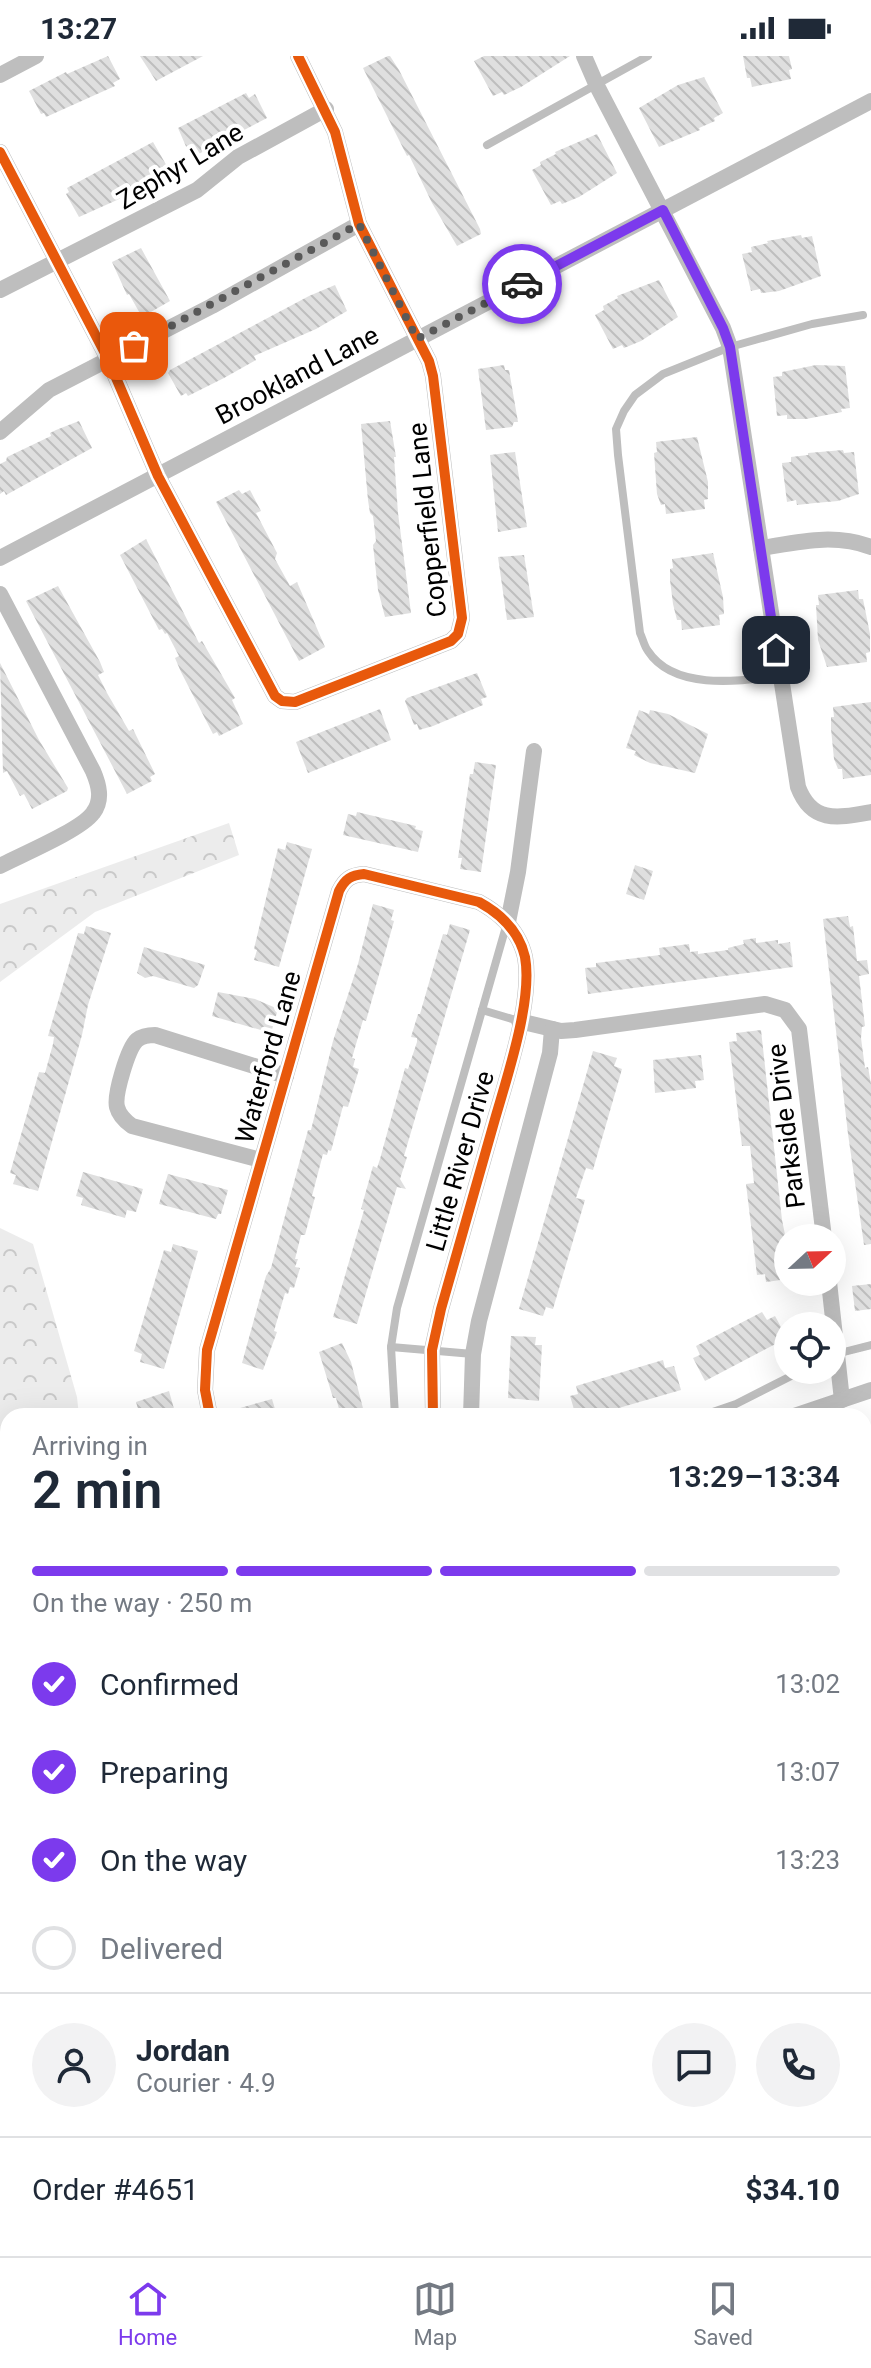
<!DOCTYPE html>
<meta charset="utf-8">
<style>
:root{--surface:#fff;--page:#f2f2f3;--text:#1f2937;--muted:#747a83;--line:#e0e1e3;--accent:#7c3aed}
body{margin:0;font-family:Roboto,sans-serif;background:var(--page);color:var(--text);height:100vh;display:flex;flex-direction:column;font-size:30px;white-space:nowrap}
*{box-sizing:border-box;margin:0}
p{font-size:26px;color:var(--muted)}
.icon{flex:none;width:44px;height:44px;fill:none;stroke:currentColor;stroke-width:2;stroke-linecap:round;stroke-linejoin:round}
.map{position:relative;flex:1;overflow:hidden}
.drawer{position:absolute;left:0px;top:1352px;width:872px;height:848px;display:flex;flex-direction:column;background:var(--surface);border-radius:24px 24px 0 0;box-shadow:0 8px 32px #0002}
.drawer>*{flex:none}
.needle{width:52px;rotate:68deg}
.tools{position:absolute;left:774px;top:1168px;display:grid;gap:16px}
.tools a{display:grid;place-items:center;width:72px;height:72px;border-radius:50%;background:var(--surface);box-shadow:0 8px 32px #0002;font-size:40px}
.pin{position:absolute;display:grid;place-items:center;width:68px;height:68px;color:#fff;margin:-34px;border-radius:16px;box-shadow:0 4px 12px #0006}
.courier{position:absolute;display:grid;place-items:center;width:80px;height:80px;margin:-40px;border:6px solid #7c3aed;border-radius:50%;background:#fff;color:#222;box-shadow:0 2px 10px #0007}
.head em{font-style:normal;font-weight:600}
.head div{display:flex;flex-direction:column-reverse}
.head{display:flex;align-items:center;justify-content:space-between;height:136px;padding:0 32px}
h1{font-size:52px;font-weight:600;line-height:60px}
.bar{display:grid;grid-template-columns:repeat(4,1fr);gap:12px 8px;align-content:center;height:96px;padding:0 32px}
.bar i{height:10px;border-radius:6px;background:var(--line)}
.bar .active{background:var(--accent)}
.bar p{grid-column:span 4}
.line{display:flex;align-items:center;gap:20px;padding:0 32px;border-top:2px solid var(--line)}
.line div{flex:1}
.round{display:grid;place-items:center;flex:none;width:84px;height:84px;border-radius:42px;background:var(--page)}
ol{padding:0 32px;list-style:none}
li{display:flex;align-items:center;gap:24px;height:88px}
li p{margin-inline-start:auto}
li .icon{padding:8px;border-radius:50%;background:var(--accent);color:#fff;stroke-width:4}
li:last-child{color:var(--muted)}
li i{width:44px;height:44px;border:4px solid var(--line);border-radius:50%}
.status{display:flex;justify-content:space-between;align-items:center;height:56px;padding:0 40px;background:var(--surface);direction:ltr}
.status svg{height:22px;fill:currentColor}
.tab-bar{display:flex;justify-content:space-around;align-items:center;height:112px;border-top:2px solid var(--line);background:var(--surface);font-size:22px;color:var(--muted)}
.tab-bar a{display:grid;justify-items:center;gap:4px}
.tab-bar .active{color:var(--accent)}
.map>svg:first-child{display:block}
.forest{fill:url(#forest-crowns)}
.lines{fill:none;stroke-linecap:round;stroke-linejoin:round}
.stream{stroke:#bfbfbf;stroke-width:5}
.building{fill:url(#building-back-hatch)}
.lane{stroke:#bebebe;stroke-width:8}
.street{stroke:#bebebe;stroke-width:16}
.cycleway-casing{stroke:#fff;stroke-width:15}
.cycleway{stroke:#e8590c;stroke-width:10}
.done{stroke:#595959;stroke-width:8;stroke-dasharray:0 14.4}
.route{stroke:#7c3aed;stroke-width:10}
.labels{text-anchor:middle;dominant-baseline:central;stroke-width:8;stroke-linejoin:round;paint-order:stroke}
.street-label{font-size:26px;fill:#000;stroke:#fff}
</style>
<div class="status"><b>13:27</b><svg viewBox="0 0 49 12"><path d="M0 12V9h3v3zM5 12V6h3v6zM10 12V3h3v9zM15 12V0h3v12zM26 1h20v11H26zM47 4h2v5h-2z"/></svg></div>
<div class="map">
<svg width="871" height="2200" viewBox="0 0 871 2200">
<defs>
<pattern id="forest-crowns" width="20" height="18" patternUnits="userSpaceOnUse" patternTransform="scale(2)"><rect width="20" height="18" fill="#ececec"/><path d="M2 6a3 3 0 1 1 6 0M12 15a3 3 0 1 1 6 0" fill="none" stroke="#c9c9c9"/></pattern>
<pattern id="building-back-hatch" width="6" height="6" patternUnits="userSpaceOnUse" patternTransform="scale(2)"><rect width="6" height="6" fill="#dfdfdf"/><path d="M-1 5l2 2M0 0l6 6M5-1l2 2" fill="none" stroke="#bebebe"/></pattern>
</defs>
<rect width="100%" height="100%" fill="#fff"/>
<g class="forest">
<path d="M229,767L239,799L95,856L0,926V848Z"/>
<path d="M0,1172L33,1188L77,1341L79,1360H8V1694L0,1686Z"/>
<path d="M301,2192H445V2200H300Z"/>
</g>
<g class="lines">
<g class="stream">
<path d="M0,1429L8,1455"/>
<path d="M371,2200L372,2192"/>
</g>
</g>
<g class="building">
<path d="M108,0L120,23L113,27L115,30L46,61L44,57L41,58L29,35L66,16L67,18Z"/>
<path d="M140,0H203L156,25Z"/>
<path d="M388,0H390L399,14L480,173L481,178L457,190L432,147L409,99L407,100L363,12Z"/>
<path d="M484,0H570L521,31L504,39L502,36L493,40L474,5Z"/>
<path d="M743,0H789L792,13L789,14L791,23L752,31L750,22H747Z"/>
<path d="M704,21L723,57L714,62L715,65L699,72L700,74L659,91L639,52L678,29Z"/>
<path d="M246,37L249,42L255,38L267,62L191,102L178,72Z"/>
<path d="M597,78L617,117L579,141L562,148L560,145L551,149L532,114L541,109L540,106L556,98L555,96Z"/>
<path d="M153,86L168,112L117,144L79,161L66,138L69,136L67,132Z"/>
<path d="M801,179L802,182L812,180L821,220L779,235L761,237L760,233L751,235L742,198L752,196L751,191L768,187L767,185Z"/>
<path d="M141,192L170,245L142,261L129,238L127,239L112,206Z"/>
<path d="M659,224L678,261L641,285L624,292L622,289L613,293L595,259L604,254L603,250L618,242L617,240Z"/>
<path d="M335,229L347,255L316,273L254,300L256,304L224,322L188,340L186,337L181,340L168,317L170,314L309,240Z"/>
<path d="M504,309L505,314H509L518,366H514L512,371L486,374L478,313Z"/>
<path d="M816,309L845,310L850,352L841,353L842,356L806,363H787V359L777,360L773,321L782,320V316Z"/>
<path d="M79,365L92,392L6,439L4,435L0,438V408L6,405L7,401L51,380L50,377L56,374Z"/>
<path d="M390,365L396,401H394L398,457L411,557L385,561L378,534L373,489L376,485L373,460L370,457L368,444L361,368Z"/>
<path d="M697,381L708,426V443L704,444L705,453L666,458L665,448L661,449L657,438L654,397L657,396L656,386Z"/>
<path d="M843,394L844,397L854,396L859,438L838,445L815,447L797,449L796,444L787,446L782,407L791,406V401L808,399V397Z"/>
<path d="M515,396L527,471L498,476L490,399Z"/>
<path d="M239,434L242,438L250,434L261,455L256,457L277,497L275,503L290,530L297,526L325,591L299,605L216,446Z"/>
<path d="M146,483L199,587L202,585L235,642L232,644L243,668L219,680L217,676L213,678L181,616L175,602L179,600L167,577L165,578L162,573L159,574L120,499Z"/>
<path d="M713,497L723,541L724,558L719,559L720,569L682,574L681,564H677L673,548L670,524V513L673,512L672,503Z"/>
<path d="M524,499L534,561L507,564L498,501Z"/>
<path d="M58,530L100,606L104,616L98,619L107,637L129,675L133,673L155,718L150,721L152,725L127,738L26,545Z"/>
<path d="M858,534L859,543H863L870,578V596L866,597L867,606L827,611L818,584L816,549H819L818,539Z"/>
<path d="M0,607L39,684L68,732L67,735L32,753L24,738L20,740L7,715L3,717Z"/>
<path d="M477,617L487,641L481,643L483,649L433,670L419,674L417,668L414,669L405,645L407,642Z"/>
<path d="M871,646V719L843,723L842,713H838L834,703L831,673V661H834L833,651Z"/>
<path d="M380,653L391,684L308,717L296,686Z"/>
<path d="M639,654L649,658L650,654L668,658L708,678L695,717L650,707L634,699L636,695L626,692Z"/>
<path d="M475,706L496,709L481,816L460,813L462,802H458L470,718H473Z"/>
<path d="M357,756L416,770L415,773L423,775L418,796L343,779L348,758L356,760Z"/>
<path d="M287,786L312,793L279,911L254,904L257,894L254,893L278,792L285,794Z"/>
<path d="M635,809L653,815L644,844L626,838Z"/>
<path d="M373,848L394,854L391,864L394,865L366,965L363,964L352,1002L355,1003L353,1011L359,1013L348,1051L343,1050L331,1095L328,1094L327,1099L323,1098L312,1140L315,1141L305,1179H301L295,1203H298L295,1211L300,1212L294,1232L290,1231L288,1238L285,1237L274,1275L277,1276L263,1314L242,1307L266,1220L271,1212L308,1074H311L333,985L358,908Z"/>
<path d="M848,860L850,871L853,870L857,905L867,904L869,918L859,920L865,970L862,971L861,982L865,1012L868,1011L871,1028V1188L864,1189L848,1078L823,863Z"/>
<path d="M450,868L470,874L404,1100L407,1101L400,1123L406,1133L397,1131L357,1268L333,1261L364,1154L361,1153L373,1110L377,1112L380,1103L405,1012L408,1013L417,986V982L411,981L418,958H420L443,878L447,879Z"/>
<path d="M86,870L111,877L88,949L82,979L38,1135L13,1128L16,1119L10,1117L39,1016L45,1017L53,988L54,981L48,980L78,877L84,878Z"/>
<path d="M756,882V887L778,884V888L790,886L793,911L588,938L585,912L596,911V907L660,899L659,892L689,888L690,896L698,895V898L728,894V892L744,888L743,884Z"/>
<path d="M144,891L205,909L198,929L194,932L153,920L145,922L137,917Z"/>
<path d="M218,936L255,943L278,953L271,977L212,960Z"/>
<path d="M761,974L782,1164L788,1193V1223L766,1226L765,1218L757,1219L746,1128L754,1127L751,1099L750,1090H742L729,986L737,985L736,977Z"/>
<path d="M593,995L617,1002L614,1010L622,1013L593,1114L586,1112L576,1142L585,1144L553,1253L546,1251L543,1260L519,1253Z"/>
<path d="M701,999L704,1024L695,1025L696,1032L655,1037L653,1004Z"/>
<path d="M83,1116L143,1133L136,1156L127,1154L125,1162L81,1149L83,1142L76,1140Z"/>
<path d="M168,1118L228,1134L221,1158H218L216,1163L159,1148Z"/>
<path d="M173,1188L198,1195L164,1313L140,1306L142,1298L134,1295L164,1194L171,1196Z"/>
<path d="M871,1228V1253L855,1255L852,1230Z"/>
<path d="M762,1256L767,1264L775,1260L787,1282L705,1325L693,1302L700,1299L696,1290Z"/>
<path d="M511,1280L536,1281L535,1289H542L539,1345L508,1342Z"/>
<path d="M342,1287L351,1306L365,1360H341L336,1342H333L319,1296Z"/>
<path d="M663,1304L665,1312L674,1310L681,1334L591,1360H576L570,1340L578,1338L576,1330Z"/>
<path d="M169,1335L176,1360H140L136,1346Z"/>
<path d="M272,1343L277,1360H227L226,1356Z"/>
</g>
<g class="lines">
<g class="lane">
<path d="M487,89L648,0"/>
<path d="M780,620C740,625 674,635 648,595C644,590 643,583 640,577L618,399L616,373L624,355L635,339L663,318L730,291L812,268L863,259"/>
<path d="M482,954L519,965"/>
<path d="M391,1291L473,1298"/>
<path d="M836,1298L871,1289"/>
<path d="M395,1360L391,1291L397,1252L507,867"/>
<path d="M701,1360L736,1348L803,1314"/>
</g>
<g class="street">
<path d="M584,0L597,30L723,272L730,291L798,731C812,768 838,762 871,756"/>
<path d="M0,19L36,0"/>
<path d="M0,96L108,303L158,420L275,640L282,645L295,646L451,585L458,578L462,562L433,320L429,305L359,168L335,76L298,0"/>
<path d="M0,234L197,134L238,101L326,53"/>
<path d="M0,376L49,334L212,250L359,168"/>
<path d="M761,492C799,486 834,477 871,491"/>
<path d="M0,502L871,45"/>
<path d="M0,538L93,715C99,729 103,744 93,757C81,774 21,799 0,810"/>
<path d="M508,866L518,816L534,695"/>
<path d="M519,965L561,975L575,974L765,948L785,954L799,973L824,1182"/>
<path d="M261,1104L132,1070C125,1065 119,1059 117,1051C114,1039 128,992 137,984C142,980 149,979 155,979L286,1020"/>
<path d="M829,1226L842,1344"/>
<path d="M210,1360L205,1334L207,1294L339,835C345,823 351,819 364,818L479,846C501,858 519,875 525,901C533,944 507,1021 495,1063C477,1127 459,1190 441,1253L432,1294L433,1360"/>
<path d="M471,1360L473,1298L479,1265L550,997L552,973"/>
<path d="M794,1360L871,1334"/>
<path d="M864,1529H871"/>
<path d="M864,1773L871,1827"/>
<path d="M864,2009L871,2007"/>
<path d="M0,2180L8,2183"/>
<path d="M37,2192L54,2200"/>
</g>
<defs>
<g id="cycleway">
<path d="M0,96L108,303L158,420L275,640L282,645L295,646L451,585L458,578L462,562L433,320L429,305L359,168L335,76L298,0"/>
<path d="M210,1360L205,1334L207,1294L339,835C345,823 351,819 364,818L479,846C501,858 519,875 525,901C533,944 507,1021 495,1063C477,1127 459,1190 441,1253L432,1294L433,1360"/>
</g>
</defs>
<use href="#cycleway" class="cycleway-casing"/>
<use href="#cycleway" class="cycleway"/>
</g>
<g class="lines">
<path class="done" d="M134,290L359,168L417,283L522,228"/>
<path class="route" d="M522,228L663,154L723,272L730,291L776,594"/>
</g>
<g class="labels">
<g class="street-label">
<text transform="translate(180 110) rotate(-31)">Zephyr Lane</text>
<text transform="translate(297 319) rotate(-28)">Brookland Lane</text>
<text transform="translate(427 464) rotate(-96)">Copperfield Lane</text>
<text transform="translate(268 1001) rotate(-74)">Waterford Lane</text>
<text transform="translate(786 1070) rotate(-97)">Parkside Drive</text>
<text transform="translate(460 1105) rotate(-74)">Little River Drive</text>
</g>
</g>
</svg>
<div class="tools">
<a><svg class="needle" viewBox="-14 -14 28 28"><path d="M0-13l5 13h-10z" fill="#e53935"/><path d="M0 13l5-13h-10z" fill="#747a83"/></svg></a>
<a><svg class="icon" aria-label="locate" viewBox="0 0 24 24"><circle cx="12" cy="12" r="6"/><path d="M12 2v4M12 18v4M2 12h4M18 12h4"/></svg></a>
</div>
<div class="pin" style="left:134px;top:290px;background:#ea580c"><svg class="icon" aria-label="bag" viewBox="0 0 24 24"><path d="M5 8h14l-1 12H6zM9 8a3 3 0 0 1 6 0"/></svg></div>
<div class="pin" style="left:776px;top:594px;background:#1f2937"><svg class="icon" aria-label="home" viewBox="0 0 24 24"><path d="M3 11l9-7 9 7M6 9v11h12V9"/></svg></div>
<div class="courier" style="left:522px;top:228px"><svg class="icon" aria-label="car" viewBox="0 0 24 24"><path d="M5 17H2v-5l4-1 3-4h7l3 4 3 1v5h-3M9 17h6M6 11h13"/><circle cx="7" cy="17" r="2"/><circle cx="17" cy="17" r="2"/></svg></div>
<section class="drawer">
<div class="head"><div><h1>2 min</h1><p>Arriving in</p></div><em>13:29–13:34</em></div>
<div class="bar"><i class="active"></i><i class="active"></i><i class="active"></i><i></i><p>On the way · 250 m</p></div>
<ol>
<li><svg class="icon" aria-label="check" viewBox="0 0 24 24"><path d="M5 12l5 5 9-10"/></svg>Confirmed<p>13:02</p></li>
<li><svg class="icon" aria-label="check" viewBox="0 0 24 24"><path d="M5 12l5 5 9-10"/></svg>Preparing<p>13:07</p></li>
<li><svg class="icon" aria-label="check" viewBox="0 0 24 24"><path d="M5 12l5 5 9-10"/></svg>On the way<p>13:23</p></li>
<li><i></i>Delivered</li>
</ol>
<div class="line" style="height:144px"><a class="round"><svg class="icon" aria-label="person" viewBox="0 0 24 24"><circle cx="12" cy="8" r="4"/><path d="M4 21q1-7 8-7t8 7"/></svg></a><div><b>Jordan</b><p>Courier · 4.9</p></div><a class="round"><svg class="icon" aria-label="chat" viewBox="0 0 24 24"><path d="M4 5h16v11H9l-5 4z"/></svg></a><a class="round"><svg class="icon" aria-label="phone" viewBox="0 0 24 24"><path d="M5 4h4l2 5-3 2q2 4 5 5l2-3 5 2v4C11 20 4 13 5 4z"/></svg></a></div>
<div class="line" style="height:104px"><div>Order #4651</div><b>$34.10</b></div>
</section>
</div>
<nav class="tab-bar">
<a class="active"><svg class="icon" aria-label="home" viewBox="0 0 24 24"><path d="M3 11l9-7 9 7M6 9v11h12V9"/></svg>Home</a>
<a><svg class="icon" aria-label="map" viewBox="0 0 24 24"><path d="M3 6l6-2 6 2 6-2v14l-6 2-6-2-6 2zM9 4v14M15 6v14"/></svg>Map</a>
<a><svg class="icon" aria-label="saved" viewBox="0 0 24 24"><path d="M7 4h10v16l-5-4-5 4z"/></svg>Saved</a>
</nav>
